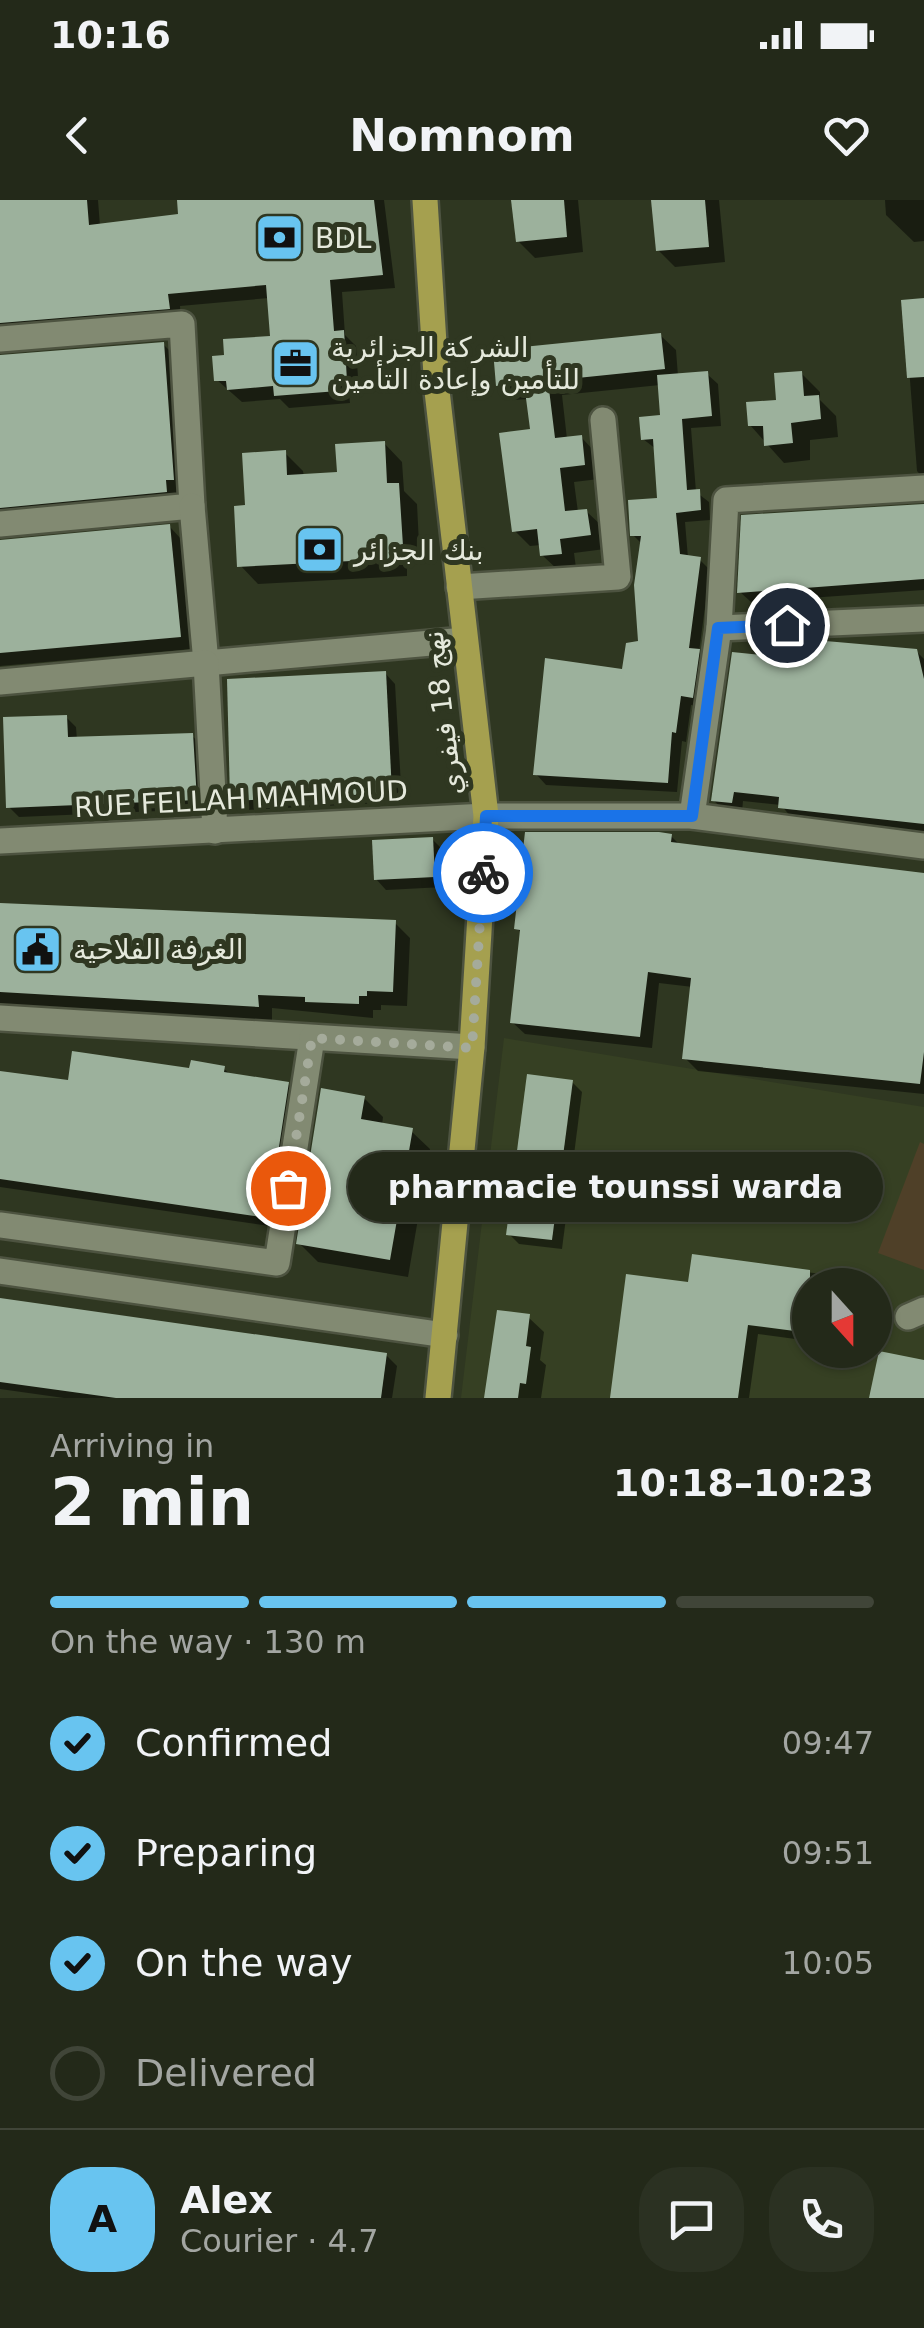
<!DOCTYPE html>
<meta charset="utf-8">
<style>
:root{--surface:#232919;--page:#2b3122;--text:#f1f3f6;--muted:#a3a6a2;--line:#404538;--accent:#68c4f0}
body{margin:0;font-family:"DejaVu Sans",Cairo,sans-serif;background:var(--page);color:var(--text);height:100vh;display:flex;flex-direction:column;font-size:38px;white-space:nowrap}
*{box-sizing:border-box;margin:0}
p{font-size:32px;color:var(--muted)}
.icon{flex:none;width:55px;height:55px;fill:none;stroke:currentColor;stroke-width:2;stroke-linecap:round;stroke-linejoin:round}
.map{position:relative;height:1198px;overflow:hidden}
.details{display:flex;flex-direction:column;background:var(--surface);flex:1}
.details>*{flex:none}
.needle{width:65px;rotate:159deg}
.controls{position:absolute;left:792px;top:1068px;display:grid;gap:20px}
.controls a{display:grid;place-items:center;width:100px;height:100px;border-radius:50%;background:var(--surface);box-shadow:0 2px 8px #0004,0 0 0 2px var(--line);font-size:50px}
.pin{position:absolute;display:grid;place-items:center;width:85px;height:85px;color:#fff;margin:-42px;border:5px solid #fff;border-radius:50%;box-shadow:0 2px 10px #0007}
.courier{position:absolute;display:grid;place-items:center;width:100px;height:100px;margin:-50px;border:8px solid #1a73e8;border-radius:50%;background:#fff;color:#222;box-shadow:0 2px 12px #0007}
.bubble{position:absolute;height:70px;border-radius:35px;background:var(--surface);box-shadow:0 2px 8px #0004,0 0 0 2px var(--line);font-size:32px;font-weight:700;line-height:70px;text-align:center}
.overview em{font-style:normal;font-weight:700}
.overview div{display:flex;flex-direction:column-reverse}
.overview{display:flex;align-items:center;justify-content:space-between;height:170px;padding:0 50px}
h1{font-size:65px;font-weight:700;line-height:75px}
.bar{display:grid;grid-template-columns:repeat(4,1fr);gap:15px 10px;align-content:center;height:120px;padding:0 50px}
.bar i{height:12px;border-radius:8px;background:var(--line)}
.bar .on{background:var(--accent)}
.bar p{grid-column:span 4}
.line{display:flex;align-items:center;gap:25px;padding:0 50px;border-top:2px solid var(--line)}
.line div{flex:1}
.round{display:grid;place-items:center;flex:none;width:105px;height:105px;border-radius:40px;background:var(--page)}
ol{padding:0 50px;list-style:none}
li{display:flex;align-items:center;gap:30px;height:110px}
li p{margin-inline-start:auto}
li .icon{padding:10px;border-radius:50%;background:var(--accent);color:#111;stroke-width:4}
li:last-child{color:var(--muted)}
li i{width:55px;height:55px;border:5px solid var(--line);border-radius:50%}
.status{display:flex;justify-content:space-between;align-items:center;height:70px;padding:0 50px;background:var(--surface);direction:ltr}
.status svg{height:28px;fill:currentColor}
header{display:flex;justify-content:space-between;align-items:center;height:130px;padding:0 50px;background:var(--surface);font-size:45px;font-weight:700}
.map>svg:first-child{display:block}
.built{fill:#364023;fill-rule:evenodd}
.green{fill:#4f4028}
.shadow{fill:#0007}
.building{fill:#9cb19c}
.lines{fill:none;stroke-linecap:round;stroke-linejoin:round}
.minor-casing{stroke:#4d5340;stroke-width:30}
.major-casing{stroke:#4d5340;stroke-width:30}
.minor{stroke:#828a72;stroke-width:25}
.major{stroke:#a5a04f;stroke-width:25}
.done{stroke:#a5ab9b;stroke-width:10;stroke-dasharray:0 18}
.route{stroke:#1a73e8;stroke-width:12}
.labels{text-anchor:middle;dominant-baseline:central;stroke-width:10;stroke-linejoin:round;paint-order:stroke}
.poi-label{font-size:28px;fill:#e5e9dc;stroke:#2f3721;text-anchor:start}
.street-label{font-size:28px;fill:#e5e9dc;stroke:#2f3721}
</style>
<div class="status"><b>10:16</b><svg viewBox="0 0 49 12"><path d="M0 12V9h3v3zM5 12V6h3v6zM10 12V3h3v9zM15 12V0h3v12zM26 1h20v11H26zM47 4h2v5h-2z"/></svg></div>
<header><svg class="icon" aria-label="back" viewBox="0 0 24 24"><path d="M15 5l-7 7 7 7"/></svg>Nomnom<svg class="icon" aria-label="heart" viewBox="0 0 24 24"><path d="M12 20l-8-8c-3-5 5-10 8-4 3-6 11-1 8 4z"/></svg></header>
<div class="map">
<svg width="924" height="1198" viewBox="0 0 924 1198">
<rect width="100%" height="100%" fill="#2f3721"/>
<path class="built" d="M504,838L924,907V1198H461ZM810,1085H875V1150H810Z"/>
<path class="green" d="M920,942L924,944V1070L878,1053Z"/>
<g class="shadow">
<path d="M0,0H98L100,26L181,16L179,0H384L395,88L342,92L345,135L356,146L359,193L349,194L350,203L289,208L280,199L242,202L217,180L227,158L272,138L269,98L180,106L181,121L0,144Z"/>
<path d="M514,0H578L583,52L535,58L518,41Z"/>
<path d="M654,0H719L725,62L675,67L658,50Z"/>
<path d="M885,0H924V41L914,42L886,15Z"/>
<path d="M924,101V279L917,271L904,102Z"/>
<path d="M660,135L676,150L678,176L707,174L718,184L721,226L691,228L696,292L709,302L710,320L685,322L688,358L700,360L710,370L699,452L709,462L702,507L691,505L686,542L682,541L677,592L546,585L536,574L625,472L641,444L642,344L633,335L660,300L656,249L643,239L663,218L660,185L562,195L567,239L581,237L596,253L599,279L574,282L578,312L586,311L602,326L605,349L574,353L576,368L558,370L542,355L541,345L530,346L515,331L533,231L529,199L514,200L499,185Z"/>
<path d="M163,144L176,157L186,292L178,293L179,304L0,329V157Z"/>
<path d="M801,173L820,192V200L836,216L838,237L810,240V260L784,263L750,225L779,202Z"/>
<path d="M384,243L402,262L404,291L417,304L420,364H407V376L258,384L240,365L248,307L285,253L303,271L304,277L340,275Z"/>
<path d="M924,307V390L751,402L740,392Z"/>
<path d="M170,327L182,340L192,449L0,466V342Z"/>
<path d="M916,451L924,459V632L791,617L781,605L743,601L742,612L724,610L713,600L796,461Z"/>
<path d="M385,473L395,484L402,602L246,610L232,598Z"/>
<path d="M66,517L76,527L77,540L192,536L203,546L206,609L19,617L9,607Z"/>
<path d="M671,636L681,646L924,675V894L698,871L685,858L693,787L659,783L652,848L525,834L512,822L522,734L517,728Z"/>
<path d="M432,639L442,649L444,687L386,690L376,679Z"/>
<path d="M0,705L395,723L410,738L407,806L381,805V810H373V818L272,808V821L0,805Z"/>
<path d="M223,868L232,876L288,884L298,895L277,1027L0,987V873L70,883Z"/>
<path d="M572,882L582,892L562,1049L519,1044L509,1034Z"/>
<path d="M364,898L383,917L382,925L411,931L430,949L408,1077L318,1062L299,1043Z"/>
<path d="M694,1057L836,1076L845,1085H810V1141L758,1134L749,1198H615L613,1196L690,1085Z"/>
<path d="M0,1100L386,1155L397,1166L392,1198H64L0,1189Z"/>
<path d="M499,1112L528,1117L544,1132L540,1160L546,1165L541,1198H487Z"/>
</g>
<g class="building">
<path d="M0,0H87L89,25L178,14L177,0H374L383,75L330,80L334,131L344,130L347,181H337L338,191L274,196L273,186L227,190L226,181H214L212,156L224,155L223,139L270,136L266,85L168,94L170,109L0,123Z"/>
<path d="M511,0H564L567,37L516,42Z"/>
<path d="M651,0H705L709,47L656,51Z"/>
<path d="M924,98V177L907,178L901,100Z"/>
<path d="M661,133L665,169L548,181L555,238L582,235L585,265L560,268L565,311L587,309L591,335L560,339L562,354L540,356L537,329L512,332L499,233L530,229L524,183L496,186L493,150Z"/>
<path d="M164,142L174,280H166L167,292L0,308V155Z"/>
<path d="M708,171L712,216L682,219L687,290L700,289L701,310L676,313L680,354L701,357L689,448L700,449L693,498L681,496L676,533L672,532L668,583L533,575L545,458L622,469L626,443L638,441L634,385L641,336H630L628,300L657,298L653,239L641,240L639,217L660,215L657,175Z"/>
<path d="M802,171L804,196L819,195L821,219L791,223L793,243L764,246L763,226H748L746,202L776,200L774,173Z"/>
<path d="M385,241L387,283H399L403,346L389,347L390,359L237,367L234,306L245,305L242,253L286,250L287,275L337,272L335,244Z"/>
<path d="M924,304V379L737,393L741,315Z"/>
<path d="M170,324L181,437L0,453V340Z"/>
<path d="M814,440L917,449L924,479V624L778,608L779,597L734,592L732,603L711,601L732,452L793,458L792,441Z"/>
<path d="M386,471L392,593L233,601L230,599L227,479Z"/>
<path d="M67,515L68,537L193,533L197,600L6,608L3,517Z"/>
<path d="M525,632H659L672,634L671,642L924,673V852L920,884L682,859L691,778L648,772L640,837L510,823L520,730L514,729Z"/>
<path d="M433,637L435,677L374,680L372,640Z"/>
<path d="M0,703L396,720L393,792L367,791V796H359V804L305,802V797L258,795L259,807L0,792Z"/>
<path d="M72,851L189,868L191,860L225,866L224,872L289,882L268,1018L0,979V871L68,880Z"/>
<path d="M527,874L573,880L552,1040L506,1035Z"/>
<path d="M321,888L365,896L361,919L413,928L390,1060L296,1044Z"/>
<path d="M692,1054L810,1070V1133L748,1125L738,1198H610L626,1074L688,1082Z"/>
<path d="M0,1098L387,1153L381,1198H116L0,1182Z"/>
<path d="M497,1110L530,1114L526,1146L531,1147L526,1184L520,1183L518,1198H484Z"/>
<path d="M879,1151L924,1160V1198H869Z"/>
</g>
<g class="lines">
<defs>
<g id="minor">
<path d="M0,139L182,124L192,306L0,324"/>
<path d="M192,306L206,463L465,440"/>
<path d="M459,387L618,377L603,220"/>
<path d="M719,428L924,419"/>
<path d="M0,482L206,463L215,631"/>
<path d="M692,616L719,428L726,300L924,288"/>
<path d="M0,641L486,616H692L924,646"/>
<path d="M0,818L472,847"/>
<path d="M0,1025L277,1063L312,838"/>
<path d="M0,1071L445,1135"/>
<path d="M908,1117L924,1110"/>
</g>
<path id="major" d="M425,0L437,191L486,616L472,847L438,1198"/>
</defs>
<use href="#minor" class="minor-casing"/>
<use href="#major" class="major-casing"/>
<use href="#minor" class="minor"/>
<use href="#major" class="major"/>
</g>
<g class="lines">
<path class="done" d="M288,988L312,838L472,848L483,673"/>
<path class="route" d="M483,673L486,616H692L718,428L787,425"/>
</g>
<defs>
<symbol id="bank-square" viewBox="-11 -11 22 22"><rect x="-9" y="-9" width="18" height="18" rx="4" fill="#68c4f0" stroke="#2f3721"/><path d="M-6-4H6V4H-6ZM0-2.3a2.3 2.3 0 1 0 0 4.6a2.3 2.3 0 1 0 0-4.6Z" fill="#111"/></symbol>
<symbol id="office-square" viewBox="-11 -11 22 22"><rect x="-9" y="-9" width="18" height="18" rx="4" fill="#68c4f0" stroke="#2f3721"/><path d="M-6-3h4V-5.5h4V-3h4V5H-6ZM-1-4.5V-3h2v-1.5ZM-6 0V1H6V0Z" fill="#111"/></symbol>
<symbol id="civic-square" viewBox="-11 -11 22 22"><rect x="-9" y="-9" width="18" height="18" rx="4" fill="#68c4f0" stroke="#2f3721"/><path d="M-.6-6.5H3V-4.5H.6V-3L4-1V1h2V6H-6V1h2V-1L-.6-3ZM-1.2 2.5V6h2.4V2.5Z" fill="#111"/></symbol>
</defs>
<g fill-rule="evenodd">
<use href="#bank-square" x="252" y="10" width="55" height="55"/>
<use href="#office-square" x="268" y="136" width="55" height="55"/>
<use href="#bank-square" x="292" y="322" width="55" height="55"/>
<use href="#civic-square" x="10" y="722" width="55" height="55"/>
</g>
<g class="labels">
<g class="poi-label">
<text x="315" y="38">BDL</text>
<text x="331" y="147">الشركة الجزائرية<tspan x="331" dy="32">للتأمين وإعادة التأمين</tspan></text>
<text x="354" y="350">بنك الجزائر</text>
<text x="73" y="749">الغرفة الفلاحية</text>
</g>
<g class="street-label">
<text transform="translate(443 513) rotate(-97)">نهج 18 فيفري</text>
<text transform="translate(241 599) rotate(-3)">RUE FELLAH MAHMOUD</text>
</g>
</g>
</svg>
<div class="controls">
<a><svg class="needle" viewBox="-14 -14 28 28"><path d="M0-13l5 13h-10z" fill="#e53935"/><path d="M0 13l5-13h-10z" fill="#a3a6a2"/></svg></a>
</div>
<div class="pin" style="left:288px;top:988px;background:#ea580c"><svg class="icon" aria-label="bag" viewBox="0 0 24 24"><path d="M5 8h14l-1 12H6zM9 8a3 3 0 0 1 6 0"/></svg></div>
<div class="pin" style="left:787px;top:425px;background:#1f2937"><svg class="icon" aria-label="home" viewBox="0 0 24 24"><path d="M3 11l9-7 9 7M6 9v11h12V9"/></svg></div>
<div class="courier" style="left:483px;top:673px"><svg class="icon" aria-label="bike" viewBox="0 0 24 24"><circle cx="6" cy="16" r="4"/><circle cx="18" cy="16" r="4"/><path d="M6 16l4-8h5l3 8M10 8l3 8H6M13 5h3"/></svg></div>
<div class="bubble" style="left:348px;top:952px;width:535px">pharmacie tounssi warda</div>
</div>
<section class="details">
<div class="overview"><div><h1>2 min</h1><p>Arriving in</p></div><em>10:18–10:23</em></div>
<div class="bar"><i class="on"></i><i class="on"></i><i class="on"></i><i></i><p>On the way · 130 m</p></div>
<ol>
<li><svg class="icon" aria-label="check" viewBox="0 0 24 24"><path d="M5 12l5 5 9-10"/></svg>Confirmed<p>09:47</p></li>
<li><svg class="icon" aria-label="check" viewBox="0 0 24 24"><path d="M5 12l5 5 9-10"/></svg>Preparing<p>09:51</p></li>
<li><svg class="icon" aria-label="check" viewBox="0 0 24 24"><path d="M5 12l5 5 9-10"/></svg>On the way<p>10:05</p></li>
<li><i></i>Delivered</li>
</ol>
<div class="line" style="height:180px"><b class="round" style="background:var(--accent);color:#111">A</b><div><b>Alex</b><p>Courier · 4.7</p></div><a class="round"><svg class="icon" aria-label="chat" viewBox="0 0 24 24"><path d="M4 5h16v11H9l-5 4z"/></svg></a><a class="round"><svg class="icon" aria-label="phone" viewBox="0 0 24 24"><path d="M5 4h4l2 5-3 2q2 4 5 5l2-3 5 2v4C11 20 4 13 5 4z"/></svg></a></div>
</section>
